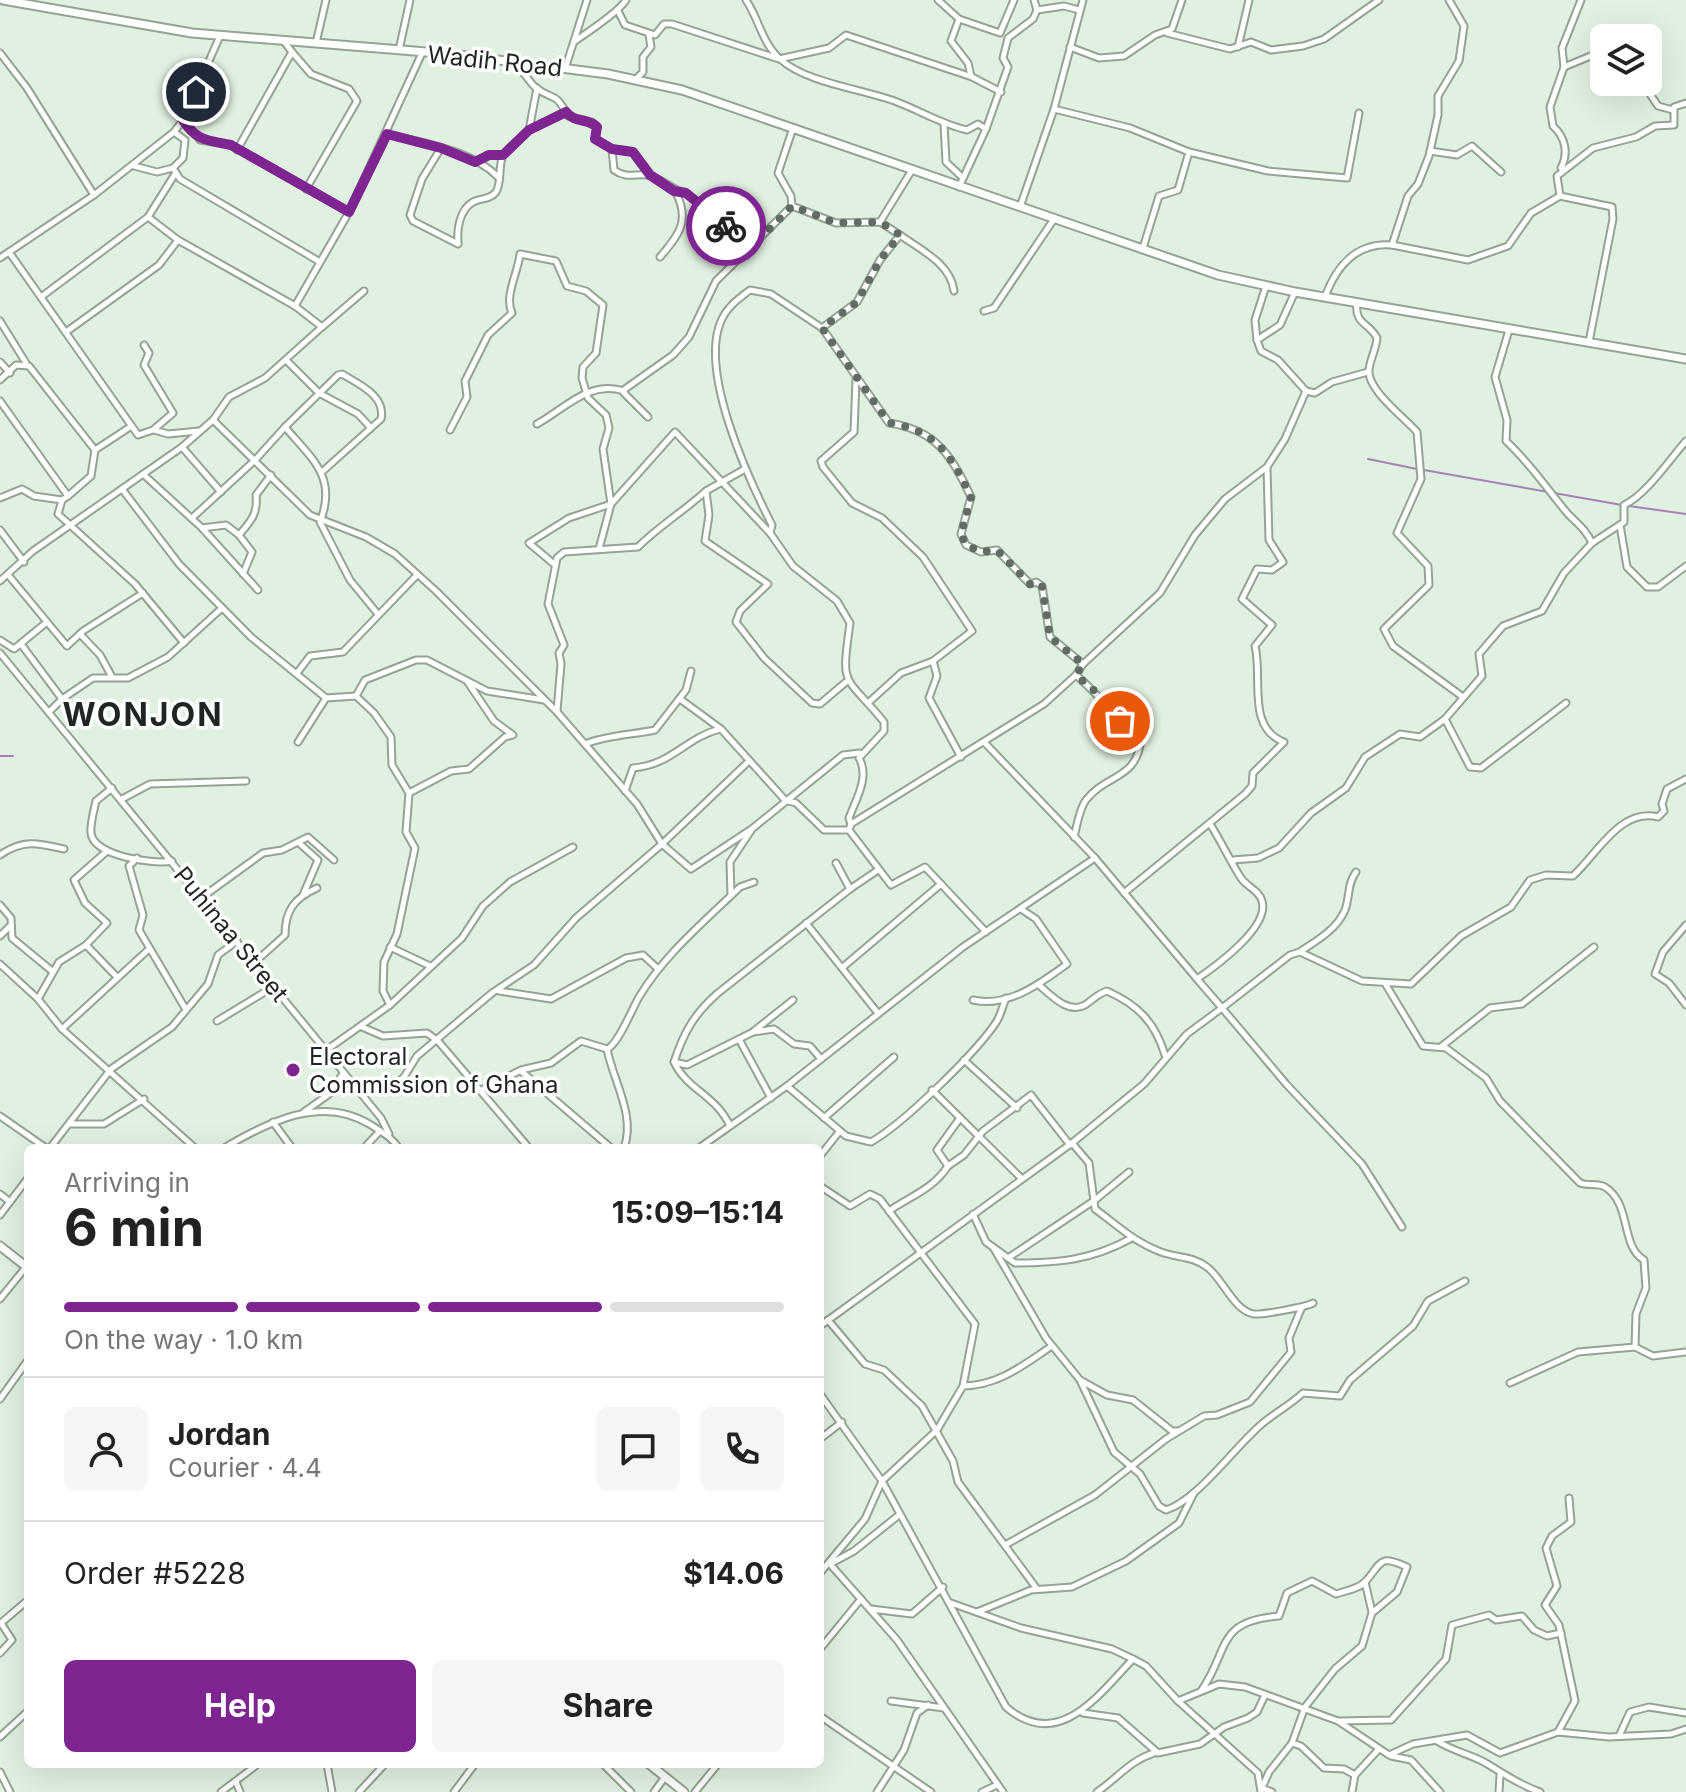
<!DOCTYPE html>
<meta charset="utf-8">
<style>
:root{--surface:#fff;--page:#f6f6f6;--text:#222;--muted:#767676;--line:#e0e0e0;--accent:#7e2592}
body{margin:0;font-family:Inter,sans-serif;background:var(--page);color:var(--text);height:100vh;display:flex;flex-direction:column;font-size:30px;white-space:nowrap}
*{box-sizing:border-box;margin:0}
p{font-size:26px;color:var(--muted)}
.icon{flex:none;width:44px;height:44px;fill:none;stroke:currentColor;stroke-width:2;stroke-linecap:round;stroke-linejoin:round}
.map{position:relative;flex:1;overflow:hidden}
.panel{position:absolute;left:24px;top:1144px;width:800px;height:624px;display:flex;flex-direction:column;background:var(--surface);border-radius:12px;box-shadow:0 8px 32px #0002}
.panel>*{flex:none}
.tools{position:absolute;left:1590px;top:24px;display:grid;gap:16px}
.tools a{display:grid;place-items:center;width:72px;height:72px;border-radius:12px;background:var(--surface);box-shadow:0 8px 32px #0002;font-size:40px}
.pin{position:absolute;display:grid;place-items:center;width:68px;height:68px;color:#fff;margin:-34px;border:4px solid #fff;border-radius:50%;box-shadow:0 2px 8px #0007}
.courier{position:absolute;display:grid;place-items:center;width:80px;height:80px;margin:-40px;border:6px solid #7e2592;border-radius:50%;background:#fff;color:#222;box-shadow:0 2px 10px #0007}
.headline em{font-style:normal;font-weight:700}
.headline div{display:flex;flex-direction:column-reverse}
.headline{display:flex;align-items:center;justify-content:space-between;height:136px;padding:0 40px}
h1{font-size:52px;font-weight:700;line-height:60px}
.bar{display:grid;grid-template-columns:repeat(4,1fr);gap:12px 8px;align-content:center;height:96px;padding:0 40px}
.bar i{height:10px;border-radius:6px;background:var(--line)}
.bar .active{background:var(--accent)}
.bar p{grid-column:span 4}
.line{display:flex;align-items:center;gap:20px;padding:0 40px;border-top:2px solid var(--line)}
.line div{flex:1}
.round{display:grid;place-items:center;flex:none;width:84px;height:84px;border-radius:12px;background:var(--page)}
.button{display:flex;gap:16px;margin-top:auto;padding:16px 40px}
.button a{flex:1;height:92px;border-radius:12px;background:var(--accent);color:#fff;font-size:32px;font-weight:700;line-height:92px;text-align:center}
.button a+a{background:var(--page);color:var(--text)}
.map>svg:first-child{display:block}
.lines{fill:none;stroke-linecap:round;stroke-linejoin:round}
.stream{stroke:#a881b2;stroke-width:2}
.street-casing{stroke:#94a394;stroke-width:9}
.secondary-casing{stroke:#94a394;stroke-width:11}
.primary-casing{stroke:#94a394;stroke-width:11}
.street{stroke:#fff;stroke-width:5}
.secondary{stroke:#fff;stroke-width:7}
.primary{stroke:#fff;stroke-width:7}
.done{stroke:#636c64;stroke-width:8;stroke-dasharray:0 14.4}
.route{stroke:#7e2592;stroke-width:10}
.poi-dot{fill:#7e2592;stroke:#fff;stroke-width:3}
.labels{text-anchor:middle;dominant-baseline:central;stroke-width:7;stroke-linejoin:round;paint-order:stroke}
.street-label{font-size:24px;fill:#1f2520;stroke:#fff}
.poi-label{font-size:24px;fill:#1f2520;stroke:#fff;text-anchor:start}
.district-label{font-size:32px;font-weight:bold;letter-spacing:2px;fill:#1f2520;stroke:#fff}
</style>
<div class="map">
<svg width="1686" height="1792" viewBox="0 0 1686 1792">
<rect width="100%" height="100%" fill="#e1f1e1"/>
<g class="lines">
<g class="stream">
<path d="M1368,459L1417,469"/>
<path d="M1424,470L1622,505"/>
<path d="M1629,506L1686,514"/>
<path d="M0,756H13"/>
</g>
<defs>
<g id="street">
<path d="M746,0C759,19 762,43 780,59C806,83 863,89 897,102C921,111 941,124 967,130L978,124L986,129"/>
<path d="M938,0L959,19L1000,33L1014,0"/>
<path d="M1034,0L1037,10"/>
<path d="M618,11L625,25L655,35L664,24H672L779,59L829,48L846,35L972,77L1001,92"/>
<path d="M959,19L951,41L968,63L971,76"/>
<path d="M1167,33L1230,49L1251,42L1271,50L1303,46L1324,39L1379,0"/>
<path d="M575,41C588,32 619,12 626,0"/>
<path d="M316,43L326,0"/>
<path d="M1070,47L1099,58L1124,56L1155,35L1172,29L1182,0"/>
<path d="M1238,47L1249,0"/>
<path d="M399,50L410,0"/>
<path d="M292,52L311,74L349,89L357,101L306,189"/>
<path d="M0,53L27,88L94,195"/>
<path d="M513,63C523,70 527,79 535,87C553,102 554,89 568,116L592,122L597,127L595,139L612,149L614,170C628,180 637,172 651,176C664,180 672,190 686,193L753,246"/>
<path d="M1564,67L1593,55L1604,56"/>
<path d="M565,69L587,0"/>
<path d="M635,80L643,72V57L651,47L649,35"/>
<path d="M1642,82L1658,106L1673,110"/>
<path d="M1054,109L1130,128L1189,152L1268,171L1347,178L1359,113"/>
<path d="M183,120L200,140L231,145L349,212"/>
<path d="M944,124L946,162L963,178"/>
<path d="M529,130L537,88"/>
<path d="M174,132L185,140L183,158L173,168L180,179L320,262"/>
<path d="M387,134C422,143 472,150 498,177"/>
<path d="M441,148L422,179L410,215L413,221L458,244"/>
<path d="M612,149L633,152L649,174"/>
<path d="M237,150L292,52L283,40"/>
<path d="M1430,151L1457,155L1472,146L1501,172"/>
<path d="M475,162L489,155H503L529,130L566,112"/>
<path d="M134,166L157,172L173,168"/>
<path d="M1561,168C1569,153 1565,137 1553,126L1550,107L1564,67L1562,48L1581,0"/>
<path d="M959,187L986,129L1008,67L1003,58L1008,38L1033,19L1037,10L1064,6L1079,10"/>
<path d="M1560,196L1612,207L1613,219L1589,342"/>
<path d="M792,206L836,223L880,222L900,235L880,260L857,302L822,328"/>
<path d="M792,206L791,196L778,173L793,128"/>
<path d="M1020,207L1054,109L1083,0"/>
<path d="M880,222L912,170"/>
<path d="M900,235C921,250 951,264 954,291"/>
<path d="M458,243C457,230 459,210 473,202C480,198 490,200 496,192C502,183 498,166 503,155"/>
<path d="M1392,245L1468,260L1508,246L1531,213L1560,196L1557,176L1593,148L1636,137L1655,126L1674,125V107L1686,103"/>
<path d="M1143,248L1159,196L1178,190L1189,152"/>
<path d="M9,252L138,435L153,430L173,413L144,365L149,353L144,345"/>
<path d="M660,257C679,235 691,220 675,191"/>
<path d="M0,258L94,195L174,132L183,120L220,36"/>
<path d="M41,297L148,217L175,174"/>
<path d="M1325,297C1336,267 1356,242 1392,245L1408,196L1418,184L1429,156L1438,115V96L1459,61L1464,26L1449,0"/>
<path d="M1357,302C1354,325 1369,322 1377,338C1376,350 1370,359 1369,370C1367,390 1405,418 1417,432L1421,479L1397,533L1428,566L1429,585L1384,629L1393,646L1463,697"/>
<path d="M295,306L349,212L422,53"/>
<path d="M984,311L994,308L1054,219"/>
<path d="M0,321L26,363"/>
<path d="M322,327L364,291"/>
<path d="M1509,330L1495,377L1507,420L1506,441C1531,464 1547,489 1568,514C1578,524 1586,530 1592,543"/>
<path d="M66,332L159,265L178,240"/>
<path d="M1257,340L1255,320L1266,286"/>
<path d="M286,360L319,393L358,414L371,428"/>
<path d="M0,362L10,373"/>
<path d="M0,380L16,365L29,366L95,450"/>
<path d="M856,380L854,432L821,461L823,467L852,503L882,518L923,557L972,631L933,661L901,673L868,703"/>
<path d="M1306,391L1315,393L1332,382L1368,372"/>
<path d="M0,401L68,496L62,500"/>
<path d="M648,417L624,393L625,389L673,355L689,337L716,281L792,206"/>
<path d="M213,420L310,515L366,537L395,554L436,591L557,712L637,804L662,844L691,869L753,828L843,755L860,753"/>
<path d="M537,424C566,408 589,380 624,391"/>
<path d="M154,430L168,434L199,431"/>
<path d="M450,430L467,397L465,381L488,335L512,313C504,296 518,273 520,254L556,261L567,286L586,291L603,305L596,353L583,367L582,378L588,398L606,415L609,428L603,449L611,504L599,549"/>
<path d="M182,447L221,492"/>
<path d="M745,469L706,491L709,515L705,541L768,584L740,611L736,622L764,658L812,703L820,704L846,682"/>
<path d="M323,471L381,419C386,396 360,385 342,374L338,375L285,427C311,458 338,477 320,522L350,580L377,613"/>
<path d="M143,474L202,528L258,590"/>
<path d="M122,489L179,564L251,637L326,698"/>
<path d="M68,496L91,476L95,450L130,427"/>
<path d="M0,498L22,489L34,496L62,500L58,514L135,584L184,643"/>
<path d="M192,518L255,460L285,427"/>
<path d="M1620,525L1627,567L1647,587H1658L1686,566"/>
<path d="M202,528L226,525L239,535C251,521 258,514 256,495L271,475"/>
<path d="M0,530L24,562"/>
<path d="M239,535L252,552L243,574"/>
<path d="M554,564L529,543L569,518L611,504L675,432L770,533"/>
<path d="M9,576L67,646L83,631L143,593"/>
<path d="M0,581L33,551L182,447L213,420L229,397L265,378L322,327L295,306L178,240L148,217"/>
<path d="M80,634L100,655L112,677"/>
<path d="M0,640L14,649L47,622"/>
<path d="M21,644L62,699L49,712"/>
<path d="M0,653L381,1118L389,1134"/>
<path d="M933,661L937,676L929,698L961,757"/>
<path d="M297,673L310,656L343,652L417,575"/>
<path d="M356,696L365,680L416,660H427L487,691L544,700"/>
<path d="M62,699L93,678H128L168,657L222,608"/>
<path d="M680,699L721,729L785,800L796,803L824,830H849"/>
<path d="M557,711L561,664L559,653L564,645L548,604L557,558L564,552L638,547C659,526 684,511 706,491"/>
<path d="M1445,719L1470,767L1481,768L1566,703"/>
<path d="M298,742L326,698L356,696L374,713L391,737L392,765L409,793L406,832L415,848L397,934L384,962L383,991L390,1005"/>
<path d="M984,742L1095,858"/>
<path d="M585,744C607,735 631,735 655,730L686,690L691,671"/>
<path d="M112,788L96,801C94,810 90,824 91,833C93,856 154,865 172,861"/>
<path d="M625,791L633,768C672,765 685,738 720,729"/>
<path d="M409,793L451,771L469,769L505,737L513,735L494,721L467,681"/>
<path d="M122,799L150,784L246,781"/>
<path d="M851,824L849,818C856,799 870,777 859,758L884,731V722C843,672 841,690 850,623L837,601L793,566L770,533L772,525C748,478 699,372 721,321C727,307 738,299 750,290L771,294L822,328L889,423C937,430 952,457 971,497L961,534L966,545L981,552L997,550L1030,584L1036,582L1042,586L1050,637L1083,664"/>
<path d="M1074,837C1077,826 1079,809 1086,800C1107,773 1139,780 1141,736C1116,718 1099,695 1076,675"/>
<path d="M299,843L318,860L303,895"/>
<path d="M0,855C23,839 38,843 64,849"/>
<path d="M137,858L129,866L143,915L139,930L185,1008"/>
<path d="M1233,860L1258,858L1279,848L1311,813L1346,788L1365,757L1400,734L1420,737L1445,719L1482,676L1479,654L1503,626L1542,611L1564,573L1592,543L1624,522V505C1646,495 1670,459 1686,441"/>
<path d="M850,889L878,870"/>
<path d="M1124,893L1245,794L1252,786L1253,773L1284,742C1246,728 1263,677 1255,646L1272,625L1242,599L1257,569L1272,570L1283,562L1269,540L1267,468"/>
<path d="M731,895L730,862L752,829"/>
<path d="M201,898L263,853L282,850L308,837L334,860"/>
<path d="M0,905L11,918L12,938L52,971"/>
<path d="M806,923L877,1012"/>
<path d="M1686,925L1663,952L1655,974L1669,983L1686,1005"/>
<path d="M986,932L925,867L891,885L849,830L851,824L1044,704L1076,675L1083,664L1160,593L1195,535L1225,499L1267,467L1285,439L1306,391L1278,360L1261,351L1257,340L1280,325L1295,292"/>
<path d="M0,936L9,927"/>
<path d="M86,945L116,976"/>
<path d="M390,947L430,966"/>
<path d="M1301,951C1318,940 1337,929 1345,910C1350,897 1347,884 1356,872"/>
<path d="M254,963L285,935C285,911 294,898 317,888"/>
<path d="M0,964L38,999L62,1029L195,1148"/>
<path d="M843,967L941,884"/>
<path d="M1386,985L1423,1046L1446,1048L1486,1078L1500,1101L1580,1183C1588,1186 1597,1183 1605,1187C1632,1204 1620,1246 1644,1260L1646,1288L1636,1314L1635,1347L1578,1352L1510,1383"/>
<path d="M1040,986C1052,996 1068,1014 1085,1005C1093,1000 1097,994 1107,991C1138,1005 1155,1022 1165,1055"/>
<path d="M499,991L551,999L626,958L643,955L657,968"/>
<path d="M38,999L59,962L86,945L107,923L85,903L74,880L106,852"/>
<path d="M973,1000C1008,1008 1041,983 1067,964L1036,919L1021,909"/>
<path d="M217,1021L273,987"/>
<path d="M362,1027L383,1036L427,1033L438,1041L529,1148"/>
<path d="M62,1029L149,949"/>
<path d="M754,1031L793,1000"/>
<path d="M740,1041L771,1098"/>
<path d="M1442,1046L1490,1008L1522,1004L1594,947"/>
<path d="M607,1049C618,1045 632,1009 639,997C665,954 704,922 740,887L754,882"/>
<path d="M607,1049C613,1081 636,1115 624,1148"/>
<path d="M325,1051L390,1005L462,938L483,906L510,882L573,847"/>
<path d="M964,1060L1017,1108"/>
<path d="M674,1062L687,1065L753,1032L774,1029L794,1044L810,1046L821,1059"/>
<path d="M521,1071L611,1148"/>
<path d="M787,1086L846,1136L871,1142C903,1124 977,1052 997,1021C1001,1014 1003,1005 1006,998"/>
<path d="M932,1090L1022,1179"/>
<path d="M480,1091L521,1070L551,1063L581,1041L607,1049"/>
<path d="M360,1093L368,1088L391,1087L404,1077L417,1056L492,993L534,965L576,918L662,844L749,761"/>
<path d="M304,1112L332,1092L343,1073"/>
<path d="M0,1116L46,1148"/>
<path d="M824,1118L894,1057"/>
<path d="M960,1118L937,1150L948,1166L964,1155L983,1131L1031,1095L1070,1145"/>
<path d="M273,1122L292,1148"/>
<path d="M69,1124H104L144,1099"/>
<path d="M730,1126C716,1095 687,1090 674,1062C684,1032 694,1014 718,993L850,889L836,863"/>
<path d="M1072,1143L1089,1163L1095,1209C1117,1225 1134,1242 1161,1252C1177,1258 1193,1256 1207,1267C1223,1279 1234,1311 1254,1314C1262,1315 1306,1307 1313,1303"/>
<path d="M50,1148L111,1069L172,1027L208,984L218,955L237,941"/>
<path d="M224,1148C268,1122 322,1094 371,1125C383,1133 390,1136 399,1148"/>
<path d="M364,1148L380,1131"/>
<path d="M699,1148L787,1086L963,947L1095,858L1197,979"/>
<path d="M820,1156L839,1132"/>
<path d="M820,1186L850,1206L870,1194L880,1199L975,1324L963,1386L937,1430L882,1481L865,1519L820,1573"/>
<path d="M0,1194L10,1202"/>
<path d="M889,1211C912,1195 932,1190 948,1166"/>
<path d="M973,1214L986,1242L1015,1263C1059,1263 1091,1260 1130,1239"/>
<path d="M0,1215L28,1178"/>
<path d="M1402,1227L1362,1164L1287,1085L1222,1008L1290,955L1300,952L1362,981L1411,984L1461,936L1511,907L1530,880L1546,875L1573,876C1598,853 1620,808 1658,817L1664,811L1662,804L1667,789L1686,779"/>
<path d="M993,1247L1046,1338L1080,1380L1107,1395L1133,1400L1172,1431H1178"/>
<path d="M1008,1258L1095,1200L1129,1172"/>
<path d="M0,1299L26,1267"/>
<path d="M828,1320L865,1364L884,1370L922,1406L953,1461L958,1482L1037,1589"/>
<path d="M820,1326L1072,1143L1144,1084L1187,1034L1222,1008L1197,979C1216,966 1270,927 1262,901C1259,890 1247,887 1241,878C1230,861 1221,841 1210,824"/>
<path d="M1635,1347L1653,1356L1686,1352"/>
<path d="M1080,1380L1114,1452L1140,1474L1159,1506L1166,1510C1198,1500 1236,1445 1263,1423C1276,1412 1290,1405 1303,1393L1340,1396L1350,1380L1413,1326L1428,1301L1465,1281"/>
<path d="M963,1386C1000,1385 1023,1365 1052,1346"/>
<path d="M820,1394L882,1481L1006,1707C1059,1753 1100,1693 1133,1659L1146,1666L1178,1701L1258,1773L1261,1792"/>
<path d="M0,1399L28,1360"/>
<path d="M820,1439L842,1422"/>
<path d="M899,1515L854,1551L830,1564L897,1640L1003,1792"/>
<path d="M1005,1545L1095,1495L1166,1439L1204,1416L1217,1415L1250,1402L1291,1352L1289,1338L1301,1309"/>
<path d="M1365,1582L1372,1612"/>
<path d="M951,1603L1021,1628L1112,1649L1133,1659"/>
<path d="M871,1609L912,1614L943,1587"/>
<path d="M977,1612L1031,1590L1072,1587L1126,1561L1179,1523L1194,1493"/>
<path d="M820,1649L861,1599"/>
<path d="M0,1653L12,1640L1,1623L28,1600"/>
<path d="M1201,1691C1230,1650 1215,1621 1279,1616L1287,1593L1312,1581L1336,1594C1345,1591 1359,1589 1366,1581C1382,1562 1380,1554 1407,1567L1397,1592L1372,1613L1362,1646L1335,1669L1305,1707L1292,1743L1269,1772L1262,1788L1272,1792"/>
<path d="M891,1701L944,1708"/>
<path d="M1178,1701L1219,1684L1245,1687L1338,1721L1389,1755L1413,1744L1467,1735L1500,1753L1558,1732L1609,1737L1671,1734L1686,1729"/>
<path d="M1083,1713L1118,1718L1158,1753L1200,1744L1224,1727L1248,1718L1257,1712L1265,1695"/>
<path d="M820,1716L931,1792"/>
<path d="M1339,1721L1391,1720L1446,1659L1452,1625L1489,1615L1496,1620L1522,1616L1534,1630L1547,1636L1561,1633"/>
<path d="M1558,1732L1575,1701L1559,1625L1545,1605L1557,1586L1546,1548L1552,1536L1571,1522L1569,1498"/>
<path d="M1619,1736L1630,1712L1649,1707L1686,1713"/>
<path d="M0,1737L28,1711"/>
<path d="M1437,1741C1453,1751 1469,1754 1484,1762C1505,1774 1515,1783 1540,1792"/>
<path d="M1292,1743L1301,1746L1324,1768L1344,1769L1355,1775"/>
<path d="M1391,1756L1411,1760L1440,1792"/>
<path d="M327,1764L332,1792"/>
<path d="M603,1764L631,1792"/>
<path d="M0,1772L10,1792"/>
<path d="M236,1782L240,1792"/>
<path d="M221,1792L258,1764"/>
<path d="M359,1792L385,1764"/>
<path d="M454,1792L475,1764"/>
<path d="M654,1792L665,1777"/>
<path d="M695,1792L718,1764"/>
<path d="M877,1792L904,1750L917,1713L928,1705"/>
<path d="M982,1792L997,1785"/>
<path d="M1097,1792C1118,1778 1129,1761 1154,1753"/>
<path d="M1352,1792L1355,1775L1378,1750"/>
<path d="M1499,1792L1500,1775"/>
</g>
<path id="secondary" d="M3,0L192,33L451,54L608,74L682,90L1218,275L1295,292L1686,359"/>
<g id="primary">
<path d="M0,1246L28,1268"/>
<path d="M649,1764L684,1792"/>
</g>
</defs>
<use href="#street" class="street-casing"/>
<use href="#secondary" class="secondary-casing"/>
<use href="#primary" class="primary-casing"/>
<use href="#street" class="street"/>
<use href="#secondary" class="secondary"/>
<use href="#primary" class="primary"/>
</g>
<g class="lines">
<path class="done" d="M726,226L753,246L792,206L836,223L880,222L900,235L880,260L857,302L822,328L889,423C937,430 952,457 971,497L961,534L966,545L981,552L997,550L1030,584L1036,582L1042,586L1050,637L1083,664L1076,675L1105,700L1120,721"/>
<path class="route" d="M196,92L183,120C197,142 208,140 231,145L349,212L387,134L441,148L475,162L489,155H503L529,130L566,112C574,123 588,118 597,127L595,139L612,149L633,152L650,175L674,191L686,193L726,226"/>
</g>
<circle class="poi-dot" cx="293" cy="1070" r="8"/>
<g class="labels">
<g class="street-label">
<text transform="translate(495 61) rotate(6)">Wadih Road</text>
<text transform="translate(231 934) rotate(51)">Puhinaa Street</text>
</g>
<g class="poi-label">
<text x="309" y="1056">Electoral<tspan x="309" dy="28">Commission of Ghana</tspan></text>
</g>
<g class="district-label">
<text x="143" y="714">WONJON</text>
</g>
</g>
</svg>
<div class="tools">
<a><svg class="icon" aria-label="layers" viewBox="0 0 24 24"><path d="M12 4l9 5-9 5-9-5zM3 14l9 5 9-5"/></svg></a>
</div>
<div class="pin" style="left:1120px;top:721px;background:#ea580c"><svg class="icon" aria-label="bag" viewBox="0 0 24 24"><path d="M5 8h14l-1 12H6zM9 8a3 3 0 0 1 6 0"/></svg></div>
<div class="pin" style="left:196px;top:92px;background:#1f2937"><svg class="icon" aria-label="home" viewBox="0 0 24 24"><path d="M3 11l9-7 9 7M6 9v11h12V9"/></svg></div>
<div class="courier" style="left:726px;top:226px"><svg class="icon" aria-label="bike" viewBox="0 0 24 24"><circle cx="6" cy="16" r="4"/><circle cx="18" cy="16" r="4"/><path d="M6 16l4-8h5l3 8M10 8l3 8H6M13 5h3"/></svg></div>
<section class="panel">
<div class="headline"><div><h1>6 min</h1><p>Arriving in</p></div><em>15:09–15:14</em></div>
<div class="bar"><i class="active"></i><i class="active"></i><i class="active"></i><i></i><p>On the way · 1.0 km</p></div>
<div class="line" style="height:144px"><a class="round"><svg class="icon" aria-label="person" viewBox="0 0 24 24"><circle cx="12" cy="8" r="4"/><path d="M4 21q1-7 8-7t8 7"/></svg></a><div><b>Jordan</b><p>Courier · 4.4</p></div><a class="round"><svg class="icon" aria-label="chat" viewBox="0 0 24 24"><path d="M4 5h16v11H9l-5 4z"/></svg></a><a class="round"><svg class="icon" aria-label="phone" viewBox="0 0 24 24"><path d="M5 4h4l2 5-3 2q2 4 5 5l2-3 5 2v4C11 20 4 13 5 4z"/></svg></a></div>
<div class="line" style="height:104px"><div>Order #5228</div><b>$14.06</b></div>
<div class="button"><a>Help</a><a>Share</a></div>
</section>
</div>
